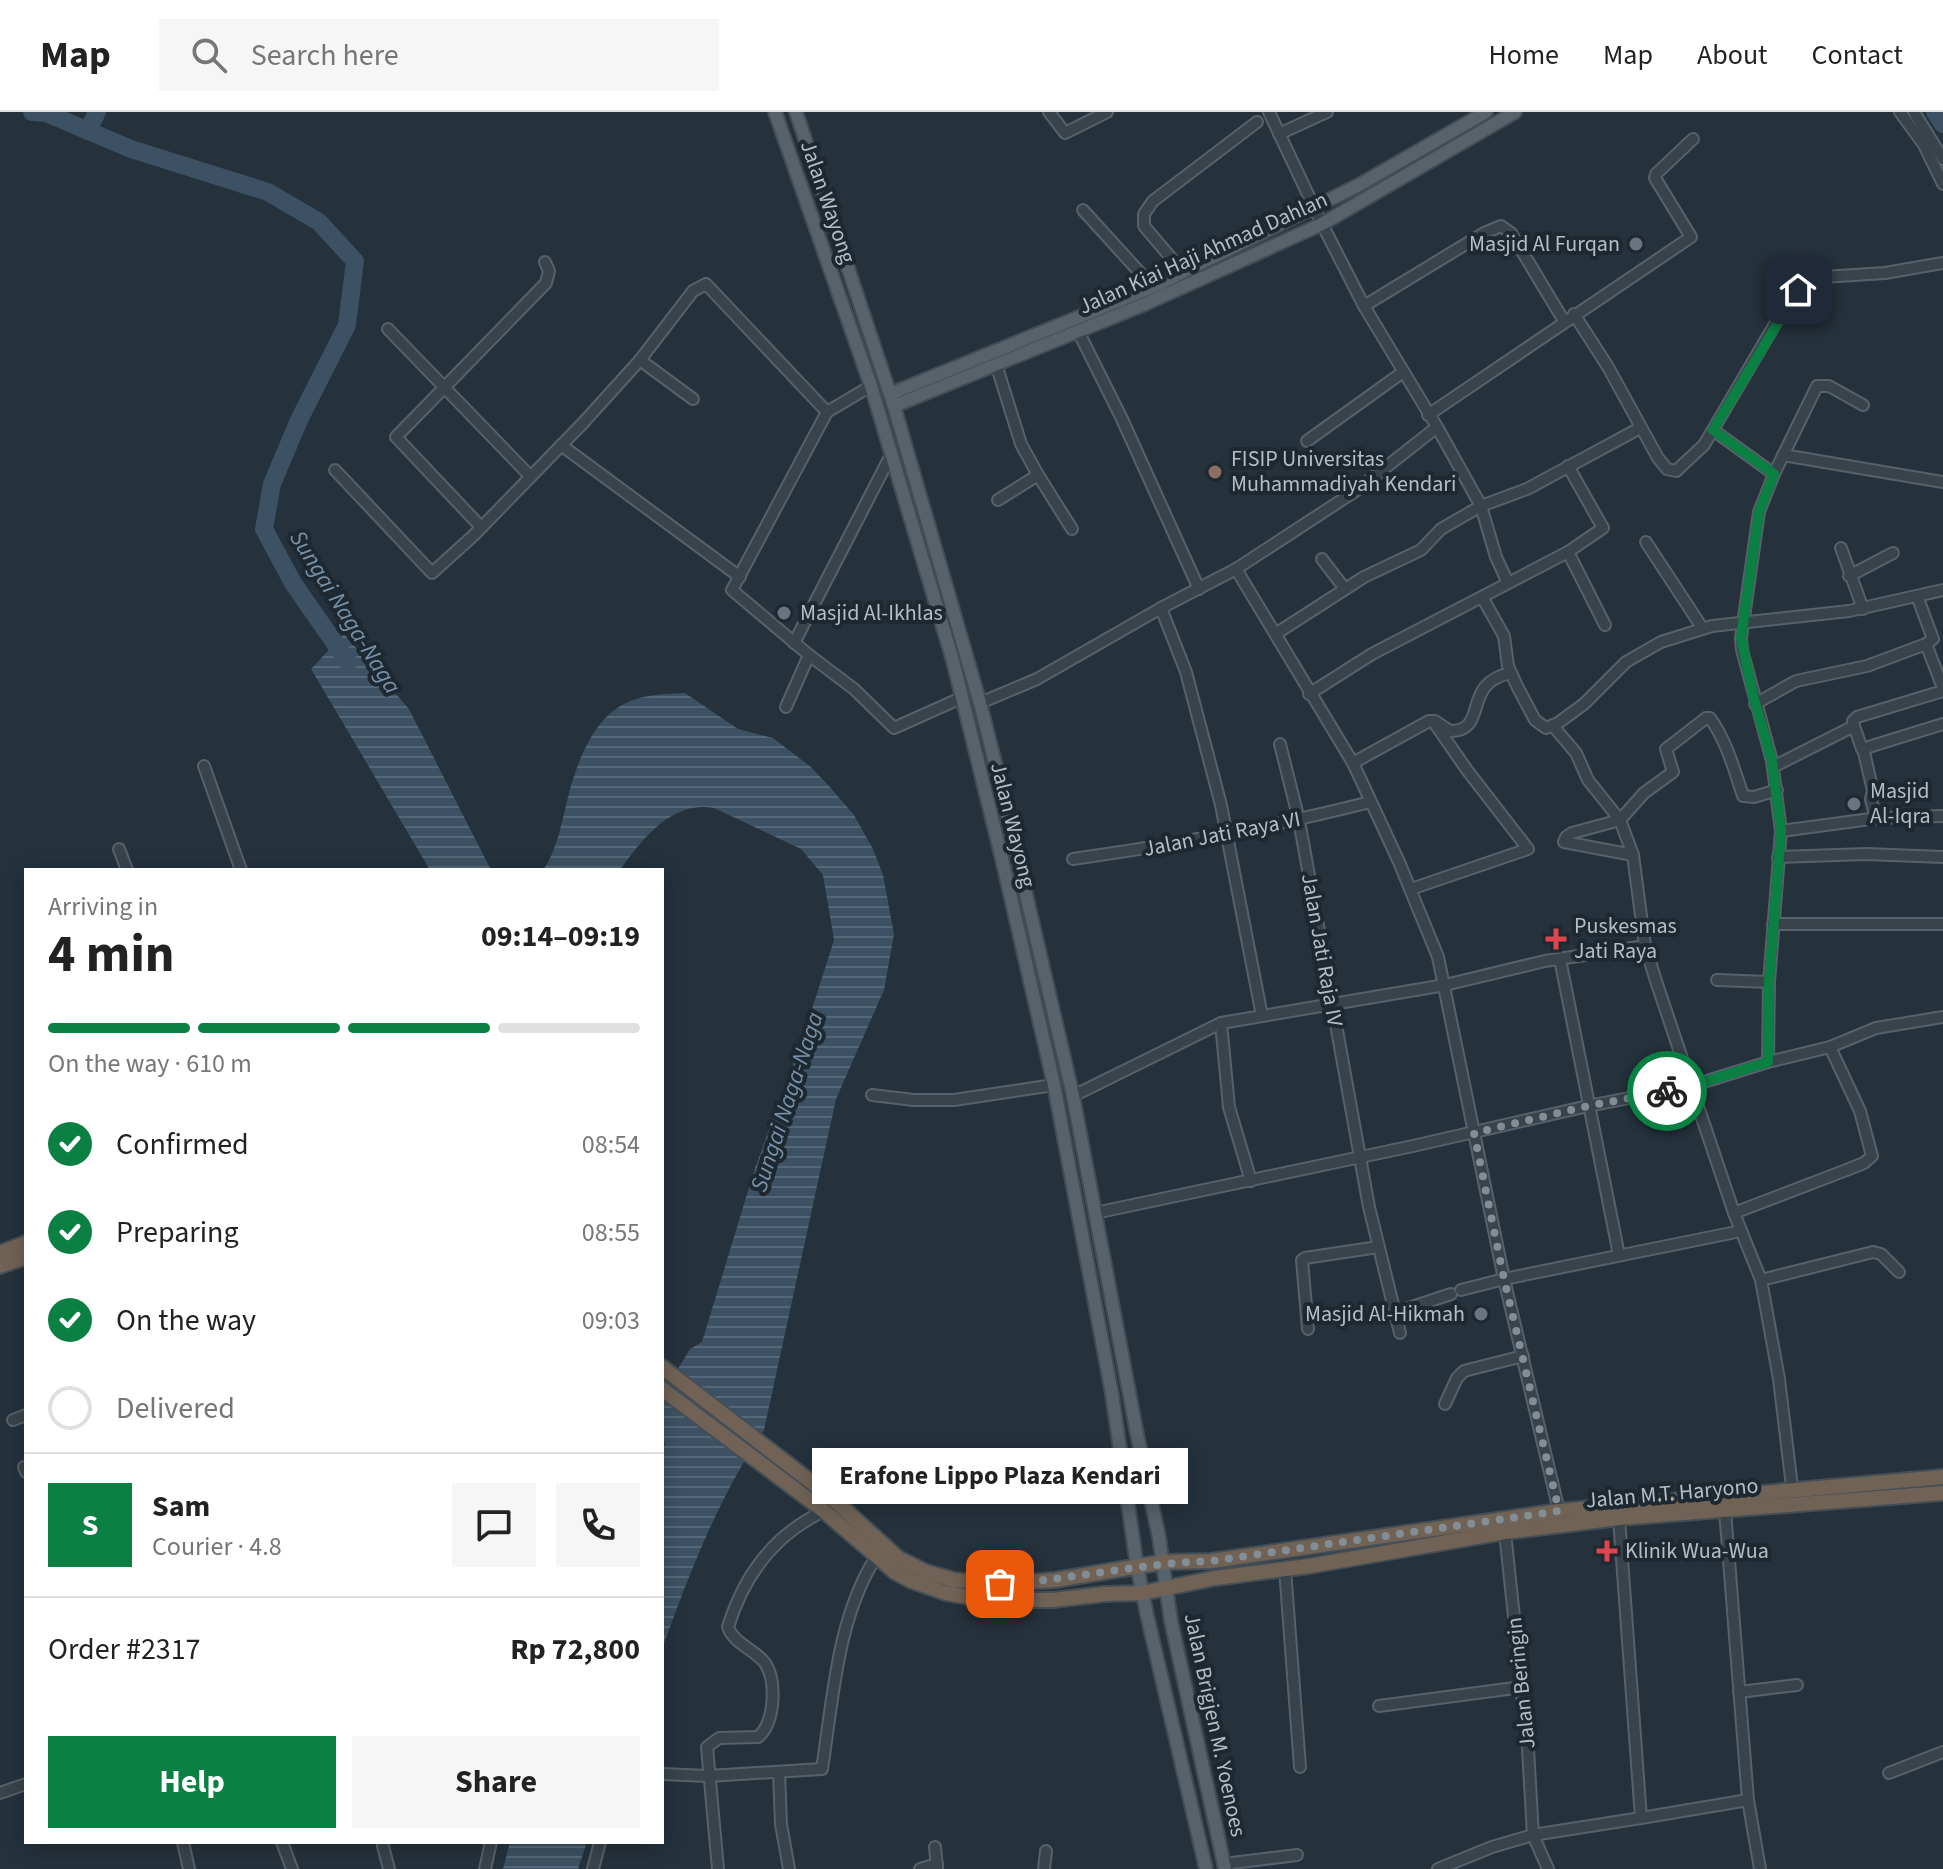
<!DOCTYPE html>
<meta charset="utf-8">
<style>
:root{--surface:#fff;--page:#f6f6f6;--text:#222;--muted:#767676;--line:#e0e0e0;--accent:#0b8043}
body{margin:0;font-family:"Source Sans 3",sans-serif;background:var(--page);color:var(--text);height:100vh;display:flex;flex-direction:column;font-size:30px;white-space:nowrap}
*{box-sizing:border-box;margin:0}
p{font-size:26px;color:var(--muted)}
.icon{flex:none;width:44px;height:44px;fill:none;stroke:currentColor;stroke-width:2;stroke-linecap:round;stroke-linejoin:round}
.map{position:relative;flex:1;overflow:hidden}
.drawer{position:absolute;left:24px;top:756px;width:640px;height:976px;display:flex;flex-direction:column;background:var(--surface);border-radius:0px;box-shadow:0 4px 20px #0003}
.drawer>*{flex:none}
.pin{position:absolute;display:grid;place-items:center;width:68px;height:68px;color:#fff;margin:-34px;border-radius:16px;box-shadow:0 4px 12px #0006}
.courier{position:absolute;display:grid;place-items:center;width:80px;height:80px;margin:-40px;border:6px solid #0b8043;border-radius:50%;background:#fff;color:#222;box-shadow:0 2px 10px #0007}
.bubble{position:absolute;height:56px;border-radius:0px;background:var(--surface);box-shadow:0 4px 20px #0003;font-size:26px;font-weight:700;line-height:56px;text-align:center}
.head em{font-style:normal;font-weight:700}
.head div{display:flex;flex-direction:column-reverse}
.head{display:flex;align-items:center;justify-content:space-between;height:136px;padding:0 24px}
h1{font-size:52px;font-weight:700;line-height:60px}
.bar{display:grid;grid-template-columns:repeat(4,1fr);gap:12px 8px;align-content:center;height:96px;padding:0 24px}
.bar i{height:10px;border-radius:6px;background:var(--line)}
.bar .selected{background:var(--accent)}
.bar p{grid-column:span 4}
.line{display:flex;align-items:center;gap:20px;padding:0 24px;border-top:2px solid var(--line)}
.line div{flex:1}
.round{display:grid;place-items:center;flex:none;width:84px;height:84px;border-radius:0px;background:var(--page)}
ol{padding:0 24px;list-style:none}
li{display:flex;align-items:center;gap:24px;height:88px}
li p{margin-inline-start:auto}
li .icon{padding:8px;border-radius:50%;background:var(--accent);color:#fff;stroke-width:4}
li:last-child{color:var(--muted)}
li i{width:44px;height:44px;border:4px solid var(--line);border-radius:50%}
.cta{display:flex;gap:16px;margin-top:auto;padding:16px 24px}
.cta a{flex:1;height:92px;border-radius:0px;background:var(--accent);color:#fff;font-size:32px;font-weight:700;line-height:92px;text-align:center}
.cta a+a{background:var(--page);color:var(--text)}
header{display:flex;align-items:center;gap:48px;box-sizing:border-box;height:112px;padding:0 40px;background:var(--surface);border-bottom:2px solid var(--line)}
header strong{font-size:38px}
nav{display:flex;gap:44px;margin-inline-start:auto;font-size:28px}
.search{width:560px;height:72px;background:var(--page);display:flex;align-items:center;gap:20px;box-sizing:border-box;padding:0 28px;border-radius:0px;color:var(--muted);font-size:30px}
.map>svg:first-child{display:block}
.water{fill:url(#water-rules)}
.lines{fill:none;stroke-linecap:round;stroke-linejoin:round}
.river{stroke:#3c5163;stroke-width:18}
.minor-casing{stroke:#576169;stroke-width:14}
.major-casing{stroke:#424c54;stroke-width:16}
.highway-casing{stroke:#444e56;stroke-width:18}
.minor{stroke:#38434b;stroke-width:10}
.major{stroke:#57626b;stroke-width:12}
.highway{stroke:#706356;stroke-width:14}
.done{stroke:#828d95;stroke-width:8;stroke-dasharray:0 14.4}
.route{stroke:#0b8043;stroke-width:10}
.worship-dot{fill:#6b7280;stroke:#1e2830;stroke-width:3}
.education-dot{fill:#8d6e63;stroke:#1e2830;stroke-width:3}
.health-dot{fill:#e0444e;stroke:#1e2830;stroke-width:3}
.labels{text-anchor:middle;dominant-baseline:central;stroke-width:8;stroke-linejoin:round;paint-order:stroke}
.street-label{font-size:22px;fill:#b4bec6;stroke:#1e2830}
.poi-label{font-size:22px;fill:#b4bec6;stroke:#1e2830;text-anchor:start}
.water-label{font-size:24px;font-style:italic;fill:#7792a8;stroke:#1e2830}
</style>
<header>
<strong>Map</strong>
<div class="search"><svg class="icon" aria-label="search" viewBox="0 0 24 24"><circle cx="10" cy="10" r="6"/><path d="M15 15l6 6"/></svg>Search here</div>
<nav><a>Home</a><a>Map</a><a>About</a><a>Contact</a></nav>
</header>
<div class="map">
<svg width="1943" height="1757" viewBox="0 0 1943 1757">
<defs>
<pattern id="water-rules" width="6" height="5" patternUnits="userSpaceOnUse" patternTransform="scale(2)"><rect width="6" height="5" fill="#3c5163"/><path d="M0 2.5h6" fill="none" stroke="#566878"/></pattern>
</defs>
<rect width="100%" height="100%" fill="#25313b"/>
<g class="water">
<path d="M344,522L409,597L491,758H430L311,557Z"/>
<path d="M685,581L738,617L773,626L811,655L829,674L854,703L873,737L883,763L894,822L884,878L836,987L764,1318C718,1386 690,1460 662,1537V1339L665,1332L662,1328V1283L690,1237L702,1230L755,1056L804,922L834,828L823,763L801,737L714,696C672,688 642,727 620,758H543C556,740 561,714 566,693C574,659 590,609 624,592C642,582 665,582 685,581Z"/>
<path d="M510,1730H587L578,1757H503Z"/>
</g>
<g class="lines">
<g class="river">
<path d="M32,0L46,1L131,37L268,80L319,110L355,149L347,213L299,308L272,372L264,417L293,471L348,550"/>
<path d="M1935,0L1943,12"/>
<path d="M88,19L97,0"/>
</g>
<defs>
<g id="minor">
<path d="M1049,0L1065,21L1107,0"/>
<path d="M1900,0L1924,33L1943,72"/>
<path d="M1914,0L1943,47"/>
<path d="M1279,22L1327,0"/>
<path d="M1083,98L1153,175"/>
<path d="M1183,160L1144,114V102L1153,89L1257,10"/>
<path d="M1364,194L1484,121L1501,114L1511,121L1564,209"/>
<path d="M1574,202L1608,255L1658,346L1667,357L1676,359L1704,333L1788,190L1807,169L1823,165L1885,161L1943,151"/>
<path d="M388,217L530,364"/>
<path d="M1078,219L1122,307L1199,477"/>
<path d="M640,248L693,287"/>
<path d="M996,252L1021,332L1038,363L1072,417"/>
<path d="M871,274L827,300L732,478L809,543L854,577L894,616L961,586"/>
<path d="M1428,303L1691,125L1655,66L1656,62L1693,27"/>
<path d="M1437,315L1481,394L1496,445L1508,471"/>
<path d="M1713,318L1774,362"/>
<path d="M1307,329L1403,260"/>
<path d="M561,333L740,465"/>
<path d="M1783,343L1943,370"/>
<path d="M1568,354L1603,416L1568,440"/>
<path d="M335,358L432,461L474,423L583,311L640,248L693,179L706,172L827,300"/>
<path d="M998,388L1038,363"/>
<path d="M481,415L396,325L546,171L549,159L545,150"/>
<path d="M1646,430L1703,517"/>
<path d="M1841,436L1863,497"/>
<path d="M1322,447L1345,477"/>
<path d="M1236,457L1353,651L1399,750L1438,845L1504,1167L1559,1399"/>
<path d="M1849,464L1893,441"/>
<path d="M1917,484L1933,527L1926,532L1943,576"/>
<path d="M1482,485L1504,524L1508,554L1517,574L1535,608L1546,616L1558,611L1584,592L1626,550L1661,530L1712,514L1849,499L1943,478"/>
<path d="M1161,496L1186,560L1221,693L1262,904"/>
<path d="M1277,521L1364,465L1421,438L1441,417L1481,394L1527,377L1640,316"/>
<path d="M794,531L891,343"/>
<path d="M1309,582L1372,542L1568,440L1605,513"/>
<path d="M980,591L1037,567L1161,496L1236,457L1357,378L1437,315L1364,194L1322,112L1269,0"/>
<path d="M1755,592L1796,569L1867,554L1926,532"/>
<path d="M786,595L809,543"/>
<path d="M1553,614L1576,641L1588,668L1620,708L1633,743L1645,834L1657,872L1734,1101L1761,1168L1779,1267L1793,1383"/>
<path d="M1854,614L1862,637L1943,612"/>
<path d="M1280,632L1299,708L1369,1095L1400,1221"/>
<path d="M1863,636L1873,679L1871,687L1876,707"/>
<path d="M1353,651L1429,609H1435L1450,619C1490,619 1460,571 1511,561"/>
<path d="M204,654L241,758"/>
<path d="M1773,655L1854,614L1853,609L1857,605L1943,579"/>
<path d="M1781,719L1878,706L1943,704"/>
<path d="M119,737L127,758"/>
<path d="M1633,743L1564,730L1566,725L1572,721L1620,708L1644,681L1673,660L1666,637L1706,606H1710C1727,630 1734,657 1743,684L1754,685L1777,678"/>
<path d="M1778,745L1866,742L1943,745"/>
<path d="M1073,747C1173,733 1272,715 1370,690"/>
<path d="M1411,777L1528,737L1467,658L1433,609"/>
<path d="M1773,812H1943"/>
<path d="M1560,847L1619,1143"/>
<path d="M1717,868L1769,870"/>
<path d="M1221,911L1229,995L1251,1069"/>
<path d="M1768,950L1769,870L1781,719L1772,649L1742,538L1741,526L1759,400L1774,362L1817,274H1829L1863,293"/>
<path d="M872,983L914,988H954L1054,973"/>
<path d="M1073,984L1221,911L1445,873L1545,849L1645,834"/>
<path d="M1095,1101L1413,1034L1588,994L1691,974L1768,950L1830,935L1876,916L1943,905"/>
<path d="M1734,1101L1849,1057L1864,1051L1872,1044L1860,999L1830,935"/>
<path d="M1761,1168L1873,1140L1881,1142L1899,1160"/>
<path d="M1461,1178L1504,1167L1741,1119"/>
<path d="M1394,1201L1451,1182"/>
<path d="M1308,1217L1302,1148L1305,1146L1378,1135"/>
<path d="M1445,1292L1457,1266L1464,1259L1523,1244"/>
<path d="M13,1308L26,1303"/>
<path d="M24,1355L26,1360"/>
<path d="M1725,1398L1748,1688L1760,1757"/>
<path d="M1505,1420L1528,1637L1533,1723L1548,1757"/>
<path d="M1285,1457L1300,1655"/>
<path d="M1739,1580L1797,1573"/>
<path d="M1379,1594L1522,1575"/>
<path d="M779,1660L781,1712L789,1757"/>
<path d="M1889,1661L1943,1640"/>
<path d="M662,1662L708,1664L822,1657C833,1587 837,1506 876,1445"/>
<path d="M0,1681L26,1672"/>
<path d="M1641,1706L1748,1688"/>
<path d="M183,1730L189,1757"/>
<path d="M282,1730L292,1757"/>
<path d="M383,1734L389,1757"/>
<path d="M935,1735L937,1757"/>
<path d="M1224,1752L1297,1743"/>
<path d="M485,1757L491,1730"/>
<path d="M593,1757L600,1730"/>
<path d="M718,1757L707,1635L719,1626L758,1625C775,1611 777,1569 765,1551C754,1537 734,1532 728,1515C744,1463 775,1422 824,1399"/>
<path d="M920,1757L937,1752"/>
<path d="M1044,1757L1046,1739"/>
<path d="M1438,1757L1492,1735L1533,1723L1641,1706L1619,1406"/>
</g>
<g id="major">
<path d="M775,0L871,274L953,549L1002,747L1054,973L1112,1282L1137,1454L1147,1503L1206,1757"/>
<path d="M796,0L894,294L980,591L998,662L1073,984L1137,1322L1159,1425L1171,1509L1225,1757"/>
<path d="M890,282L1153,175L1359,73L1486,0"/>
<path d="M894,294L1145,192L1322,112L1515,0"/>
</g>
<g id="highway">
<path d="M0,1141L26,1131"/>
<path d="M0,1154L26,1145"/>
<path d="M662,1255L832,1386L898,1446L926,1460L954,1468L1000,1472L1055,1468L1164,1450L1211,1449L1559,1399L1943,1365"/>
<path d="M662,1277L824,1399L895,1460L912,1469L946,1481L987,1488H1053L1105,1482L1142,1481L1215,1466L1309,1454L1505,1420L1619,1406L1943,1381"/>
</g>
</defs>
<use href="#minor" class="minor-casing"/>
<use href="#major" class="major-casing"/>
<use href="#highway" class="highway-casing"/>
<use href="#minor" class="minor"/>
<use href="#major" class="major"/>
<use href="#highway" class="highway"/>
</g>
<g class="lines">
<path class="done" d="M1000,1472C1071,1468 1140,1451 1211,1449L1559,1399L1504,1167L1474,1021L1588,994L1667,979"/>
<path class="route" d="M1667,979L1691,974L1768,950L1769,870L1781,719L1772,649L1754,587L1741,526L1759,400L1774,362L1713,318L1798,178"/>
</g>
<g class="worship-dot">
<circle cx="1636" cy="132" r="8"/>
<circle cx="784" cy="501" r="8"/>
<circle cx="1854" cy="692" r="8"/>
<circle cx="1481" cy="1202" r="8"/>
</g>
<circle class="education-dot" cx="1215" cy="360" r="8"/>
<g class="health-dot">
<path d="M1552 815h8v8h8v8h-8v8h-8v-8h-8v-8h8z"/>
<path d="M1603 1427h8v8h8v8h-8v8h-8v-8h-8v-8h8z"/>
</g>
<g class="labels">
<g class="street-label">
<text transform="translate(828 90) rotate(71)">Jalan Wayong</text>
<text transform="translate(1203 141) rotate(-24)">Jalan Kiai Haji Ahmad Dahlan</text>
<text transform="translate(1013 713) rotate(76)">Jalan Wayong</text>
<text transform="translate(1222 722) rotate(-11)">Jalan Jati Raya VI</text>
<text transform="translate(1322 838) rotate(80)">Jalan Jati Raja IV</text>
<text transform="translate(1672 1381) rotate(-5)">Jalan M.T. Haryono</text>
<text transform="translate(1521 1571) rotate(-96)">Jalan Beringin</text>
<text transform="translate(1215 1613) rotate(78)">Jalan Brigjen M. Yoenoes</text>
</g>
<g class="poi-label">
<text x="1620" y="132" text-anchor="end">Masjid Al Furqan</text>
<text x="1231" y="347">FISIP Universitas<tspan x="1231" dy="25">Muhammadiyah Kendari</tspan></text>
<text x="800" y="501">Masjid Al-Ikhlas</text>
<text x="1870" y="679">Masjid<tspan x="1870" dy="25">Al-Iqra</tspan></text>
<text x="1574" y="814">Puskesmas<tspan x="1574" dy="25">Jati Raya</tspan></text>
<text x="1465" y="1202" text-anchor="end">Masjid Al-Hikmah</text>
<text x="1625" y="1439">Klinik Wua-Wua</text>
</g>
<g class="water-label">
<text transform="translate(345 500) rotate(58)">Sungai Naga-Naga</text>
<text transform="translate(787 990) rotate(-72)">Sungai Naga-Naga</text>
</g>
</g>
</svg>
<div class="pin" style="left:1000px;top:1472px;background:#ea580c"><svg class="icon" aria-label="bag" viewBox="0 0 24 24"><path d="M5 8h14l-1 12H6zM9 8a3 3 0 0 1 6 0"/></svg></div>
<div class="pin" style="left:1798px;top:178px;background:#1f2937"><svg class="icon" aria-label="home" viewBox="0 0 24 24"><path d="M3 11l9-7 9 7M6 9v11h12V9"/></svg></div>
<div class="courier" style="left:1667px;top:979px"><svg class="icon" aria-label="bike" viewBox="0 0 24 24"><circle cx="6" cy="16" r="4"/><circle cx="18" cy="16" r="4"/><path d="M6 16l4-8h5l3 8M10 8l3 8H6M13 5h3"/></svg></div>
<div class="bubble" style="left:812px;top:1336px;width:376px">Erafone Lippo Plaza Kendari</div>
<section class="drawer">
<div class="head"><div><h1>4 min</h1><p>Arriving in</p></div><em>09:14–09:19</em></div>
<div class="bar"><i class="selected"></i><i class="selected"></i><i class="selected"></i><i></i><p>On the way · 610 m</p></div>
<ol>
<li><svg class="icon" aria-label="check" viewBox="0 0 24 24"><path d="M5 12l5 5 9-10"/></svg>Confirmed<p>08:54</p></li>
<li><svg class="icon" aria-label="check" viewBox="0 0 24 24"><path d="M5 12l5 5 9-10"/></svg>Preparing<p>08:55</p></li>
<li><svg class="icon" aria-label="check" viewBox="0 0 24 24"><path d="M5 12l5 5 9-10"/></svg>On the way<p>09:03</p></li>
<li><i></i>Delivered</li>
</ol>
<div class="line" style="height:144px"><b class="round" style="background:var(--accent);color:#fff">S</b><div><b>Sam</b><p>Courier · 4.8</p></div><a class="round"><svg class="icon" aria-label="chat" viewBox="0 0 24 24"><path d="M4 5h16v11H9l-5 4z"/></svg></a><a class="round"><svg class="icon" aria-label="phone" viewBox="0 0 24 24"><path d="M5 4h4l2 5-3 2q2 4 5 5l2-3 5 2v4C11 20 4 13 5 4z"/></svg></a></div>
<div class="line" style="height:104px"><div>Order #2317</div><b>Rp 72,800</b></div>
<div class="cta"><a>Help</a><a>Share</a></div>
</section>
</div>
